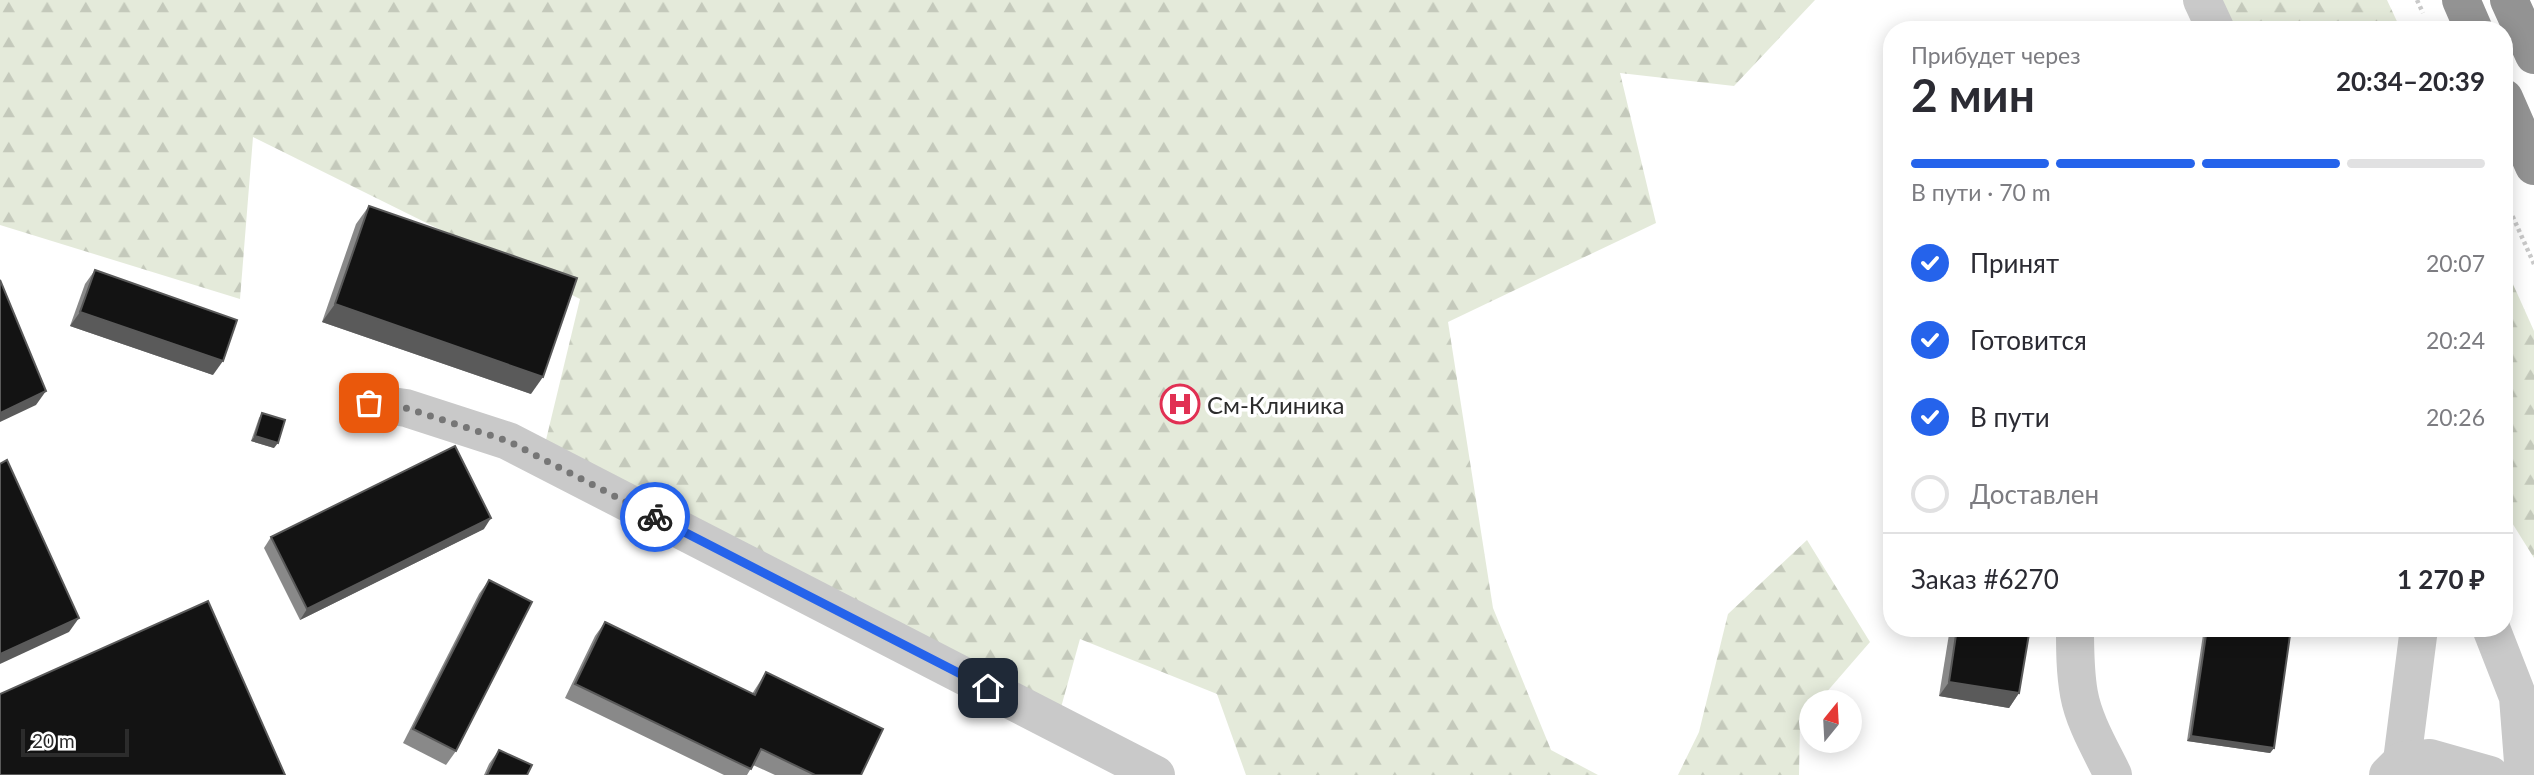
<!DOCTYPE html>
<html lang="ru">
<meta charset="utf-8">
<style>
:root{--surface:#fff;--page:#f2f2f3;--text:#2b2b33;--muted:#7c7c81;--line:#e1e1e2;--accent:#2563eb}
body{margin:0;font-family:Lato,sans-serif;background:var(--page);color:var(--text);height:100vh;display:flex;flex-direction:column;font-size:26px;white-space:nowrap}
*{box-sizing:border-box;margin:0}
p{font-size:23px;color:var(--muted)}
.icon{flex:none;width:38px;height:38px;fill:none;stroke:currentColor;stroke-width:2;stroke-linecap:round;stroke-linejoin:round}
.map{position:relative;flex:1;overflow:hidden}
.details{position:absolute;left:1883px;top:21px;width:630px;height:616px;display:flex;flex-direction:column;background:var(--surface);border-radius:28px;box-shadow:0 4px 18px #0003}
.details>*{flex:none}
.needle{width:46px;rotate:18deg}
.controls{position:absolute;left:1799px;top:690px;display:grid;gap:14px}
.controls a{display:grid;place-items:center;width:63px;height:63px;border-radius:50%;background:var(--surface);box-shadow:0 4px 18px #0003;font-size:35px}
.scale{position:absolute;left:21px;bottom:18px;width:108px;box-sizing:border-box;padding-left:7px;border:4px solid #2c2c2c;border-top:0;font-size:19px;line-height:24px;white-space:nowrap;color:#2c2c2c;-webkit-text-stroke:5px #fff;paint-order:stroke}
.pin{position:absolute;display:grid;place-items:center;width:60px;height:60px;color:#fff;margin:-30px;border-radius:14px;box-shadow:0 4px 10px #0006}
.courier{position:absolute;display:grid;place-items:center;width:70px;height:70px;margin:-35px;border:5px solid #2563eb;border-radius:50%;background:#fff;color:#222;box-shadow:0 2px 9px #0007}
.headline em{font-style:normal;font-weight:700}
.headline div{display:flex;flex-direction:column-reverse}
.headline{display:flex;align-items:center;justify-content:space-between;height:119px;padding:0 28px}
h1{font-size:46px;font-weight:700;line-height:52px}
.bar{display:grid;grid-template-columns:repeat(4,1fr);gap:10px 7px;align-content:center;height:84px;padding:0 28px}
.bar i{height:9px;border-radius:5px;background:var(--line)}
.bar .on{background:var(--accent)}
.bar p{grid-column:span 4}
.line{display:flex;align-items:center;gap:18px;padding:0 28px;border-top:2px solid var(--line)}
.line div{flex:1}
ol{padding:0 28px;list-style:none}
li{display:flex;align-items:center;gap:21px;height:77px}
li p{margin-inline-start:auto}
li .icon{padding:7px;border-radius:50%;background:var(--accent);color:#fff;stroke-width:4}
li:last-child{color:var(--muted)}
li i{width:38px;height:38px;border:4px solid var(--line);border-radius:50%}
.map>svg:first-child{display:block}
.forest{fill:url(#forest-firs)}
.lines{fill:none;stroke-linecap:round;stroke-linejoin:round}
.path{stroke:#c9c9c9;stroke-width:4.5;stroke-dasharray:3.5 3.5;stroke-linecap:butt}
.minor{stroke:#c9c9c9;stroke-width:38}
.highway{stroke:#939393;stroke-width:38}
.wall{fill:#898989}
.shaded-wall{fill:#5a5a5a}
.building{fill:#131313;stroke:#5a5a5a;stroke-width:2}
.done{stroke:#767676;stroke-width:7;stroke-dasharray:0 12.6}
.route{stroke:#2563eb;stroke-width:9}
.labels{text-anchor:middle;dominant-baseline:central;stroke-width:7;stroke-linejoin:round;paint-order:stroke}
.poi-label{font-size:24px;fill:#2c2c2c;stroke:#fff;text-anchor:start}
</style>
<div class="map">
<svg width="2534" height="775" viewBox="0 0 2534 775">
<defs>
<pattern id="forest-firs" width="22" height="20" patternUnits="userSpaceOnUse" patternTransform="scale(1.75)"><rect width="22" height="20" fill="#e4eada"/><path d="M5 1l3.5 6h-7zM16 11l3.5 6h-7z" fill="#c4c9bb"/></pattern>
</defs>
<rect width="100%" height="100%" fill="#fff"/>
<g class="forest">
<path d="M0,0H1815L1734,86L1620,73L1656,223L1448,322L1493,608L1551,750L1598,775H1246L1217,694L1080,639L1060,711L545,444L580,299L253,137L240,299L0,225Z"/>
<path d="M2211,0H2387L2401,30H2226Z"/>
<path d="M2504,264L2534,331V558L2504,510Z"/>
<path d="M1807,540L1870,642L1818,702H1811V709L1800,722L1799,775H1678L1699,732L1728,614Z"/>
</g>
<g class="lines">
<g class="path">
<path d="M2417,0L2423,13"/>
<path d="M2504,197L2534,264"/>
</g>
<g class="minor">
<path d="M2202,0L2216,30"/>
<path d="M369,403L406,408L508,441L1156,775"/>
<path d="M2075,628C2075,650 2075,672 2079,694C2084,722 2101,750 2113,775"/>
<path d="M2491,628L2518,697L2524,775"/>
<path d="M2402,761L2419,628"/>
<path d="M2388,775L2402,761L2430,758L2490,775"/>
</g>
<g class="highway">
<path d="M2461,0L2474,30"/>
<path d="M2509,0L2534,55"/>
<path d="M2504,98L2534,166"/>
</g>
</g>
<g class="wall">
<path d="M369,206L531,394L322,322L356,224Z"/>
<path d="M95,270L213,375L70,326L85,284Z"/>
<path d="M262,413L274,448L251,441L259,418Z"/>
<path d="M484,529L300,620L264,548L271,537Z"/>
<path d="M489,580L456,751L446,765L403,743L479,594Z"/>
<path d="M605,622L752,694L766,672L861,775H775L753,765L747,775H724L565,698L595,636Z"/>
<path d="M1950,628H2030L2019,693L2009,708L1939,696Z"/>
<path d="M2204,628H2291L2274,748L2270,753L2187,741Z"/>
<path d="M499,750L527,775H484L489,764Z"/>
</g>
<g class="shaded-wall">
<path d="M335,304L543,377L531,394L322,322Z"/>
<path d="M80,312L223,361L213,375L70,326Z"/>
<path d="M46,391L36,405L0,422V413Z"/>
<path d="M255,436L278,443L274,448L251,441Z"/>
<path d="M491,518L484,529L300,620L307,609Z"/>
<path d="M79,618L69,632L0,664V654Z"/>
<path d="M1949,682L2019,693L2009,708L1939,696Z"/>
<path d="M2191,736L2274,748L2270,753L2187,741Z"/>
</g>
<g class="building">
<path d="M369,206L577,278L543,377L335,304Z"/>
<path d="M95,270L237,320L223,361L80,312Z"/>
<path d="M0,280L46,391L0,413Z"/>
<path d="M262,413L285,420L278,443L255,436Z"/>
<path d="M455,446L491,518L307,609L271,537Z"/>
<path d="M7,460L79,618L0,654V464Z"/>
<path d="M489,580L532,602L456,751L413,729Z"/>
<path d="M208,601L285,775H0V694Z"/>
<path d="M605,622L755,695L766,672L883,729L861,775H815L761,749L751,769L575,684Z"/>
<path d="M1957,628H2030L2019,693L1949,682Z"/>
<path d="M2207,628H2291L2274,748L2191,736Z"/>
<path d="M499,750L532,765L527,775H487Z"/>
</g>
<g class="lines">
<path class="done" d="M369,403L406,408L508,441L655,517"/>
<path class="route" d="M655,517L988,688"/>
</g>
<defs>
<symbol id="hospital-ring" viewBox="-11 -11 22 22"><circle r="9.5" fill="#fff" stroke="#e13053" stroke-width="1.5"/><path d="M-5-5h3v3.5h4V-5h3V5h-3V1.5h-4V5h-3Z" fill="#e13053"/></symbol>
</defs>
<g fill-rule="evenodd">
<use href="#hospital-ring" x="1158" y="382" width="44" height="44"/>
</g>
<g class="labels">
<g class="poi-label">
<text x="1207" y="404">См-Клиника</text>
</g>
</g>
</svg>
<div class="controls">
<a><svg class="needle" viewBox="-14 -14 28 28"><path d="M0-13l5 13h-10z" fill="#e53935"/><path d="M0 13l5-13h-10z" fill="#7c7c81"/></svg></a>
</div>
<div class="scale">20 m</div>
<div class="pin" style="left:369px;top:403px;background:#ea580c"><svg class="icon" aria-label="bag" viewBox="0 0 24 24"><path d="M5 8h14l-1 12H6zM9 8a3 3 0 0 1 6 0"/></svg></div>
<div class="pin" style="left:988px;top:688px;background:#1f2937"><svg class="icon" aria-label="home" viewBox="0 0 24 24"><path d="M3 11l9-7 9 7M6 9v11h12V9"/></svg></div>
<div class="courier" style="left:655px;top:517px"><svg class="icon" aria-label="bike" viewBox="0 0 24 24"><circle cx="6" cy="16" r="4"/><circle cx="18" cy="16" r="4"/><path d="M6 16l4-8h5l3 8M10 8l3 8H6M13 5h3"/></svg></div>
<section class="details">
<div class="headline"><div><h1>2 мин</h1><p>Прибудет через</p></div><em>20:34–20:39</em></div>
<div class="bar"><i class="on"></i><i class="on"></i><i class="on"></i><i></i><p>В пути · 70 m</p></div>
<ol>
<li><svg class="icon" aria-label="check" viewBox="0 0 24 24"><path d="M5 12l5 5 9-10"/></svg>Принят<p>20:07</p></li>
<li><svg class="icon" aria-label="check" viewBox="0 0 24 24"><path d="M5 12l5 5 9-10"/></svg>Готовится<p>20:24</p></li>
<li><svg class="icon" aria-label="check" viewBox="0 0 24 24"><path d="M5 12l5 5 9-10"/></svg>В пути<p>20:26</p></li>
<li><i></i>Доставлен</li>
</ol>
<div class="line" style="height:91px"><div>Заказ #6270</div><b>1 270 ₽</b></div>
</section>
</div>
